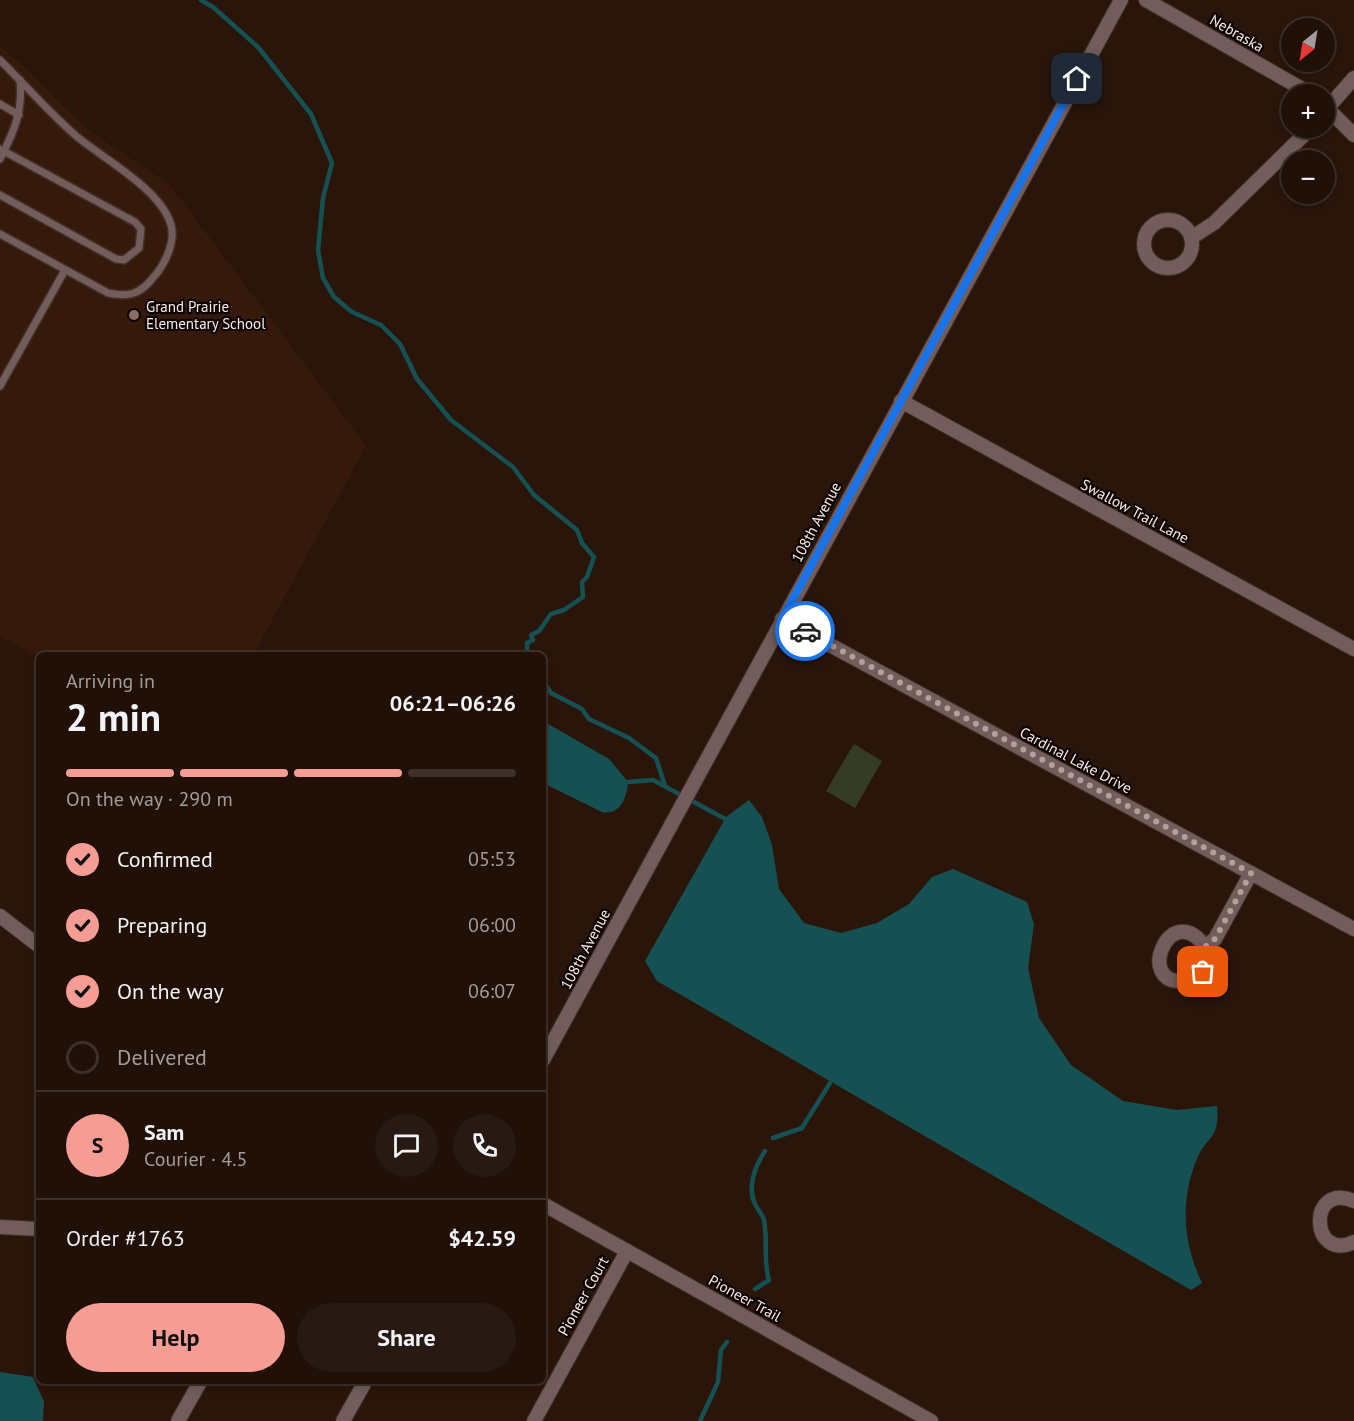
<!DOCTYPE html>
<meta charset="utf-8">
<style>
:root{--surface:#201008;--page:#281912;--text:#f1f3f6;--muted:#a29d9c;--line:#3d3029;--accent:#f59c94}
body{margin:0;font-family:"PT Sans",sans-serif;background:var(--page);color:var(--text);height:100vh;display:flex;flex-direction:column;font-size:22px;white-space:nowrap}
*{box-sizing:border-box;margin:0}
p{font-size:20px;color:var(--muted)}
.icon{flex:none;width:33px;height:33px;fill:none;stroke:currentColor;stroke-width:2;stroke-linecap:round;stroke-linejoin:round}
.map{position:relative;flex:1;overflow:hidden}
.side{position:absolute;left:36px;top:652px;width:510px;height:732px;display:flex;flex-direction:column;background:var(--surface);border-radius:9px;box-shadow:0 3px 9px #0003,0 0 0 2px var(--line)}
.side>*{flex:none}
.needle{width:39px;rotate:210deg}
.buttons{position:absolute;left:1281px;top:18px;display:grid;gap:12px}
.buttons a{display:grid;place-items:center;width:54px;height:54px;border-radius:50%;background:var(--surface);box-shadow:0 3px 9px #0003,0 0 0 2px var(--line);font-size:30px}
.pin{position:absolute;display:grid;place-items:center;width:51px;height:51px;color:#fff;margin:-26px;border-radius:12px;box-shadow:0 3px 9px #0006}
.courier{position:absolute;display:grid;place-items:center;width:60px;height:60px;margin:-30px;border:4px solid #1a73e8;border-radius:50%;background:#fff;color:#222;box-shadow:0 2px 8px #0007}
.overview em{font-style:normal;font-weight:700}
.overview div{display:flex;flex-direction:column-reverse}
.overview{display:flex;align-items:center;justify-content:space-between;height:102px;padding:0 30px}
h1{font-size:39px;font-weight:700;line-height:45px}
.bar{display:grid;grid-template-columns:repeat(4,1fr);gap:9px 6px;align-content:center;height:72px;padding:0 30px}
.bar i{height:8px;border-radius:4px;background:var(--line)}
.bar .selected{background:var(--accent)}
.bar p{grid-column:span 4}
.line{display:flex;align-items:center;gap:15px;padding:0 30px;border-top:2px solid var(--line)}
.line div{flex:1}
.round{display:grid;place-items:center;flex:none;width:63px;height:63px;border-radius:32px;background:var(--page)}
ol{padding:0 30px;list-style:none}
li{display:flex;align-items:center;gap:18px;height:66px}
li p{margin-inline-start:auto}
li .icon{padding:6px;border-radius:50%;background:var(--accent);color:#111;stroke-width:4}
li:last-child{color:var(--muted)}
li i{width:33px;height:33px;border:3px solid var(--line);border-radius:50%}
.action{display:flex;gap:12px;margin-top:auto;padding:12px 30px}
.action a{flex:1;height:69px;border-radius:36px;background:var(--accent);color:#111;font-size:24px;font-weight:700;line-height:69px;text-align:center}
.action a+a{background:var(--page);color:var(--text)}
.map>svg:first-child{display:block}
.built{fill:#351a0b}
.green{fill:#353c26}
.water{fill:#155153}
.lines{fill:none;stroke-linecap:round;stroke-linejoin:round}
.stream{stroke:#155153;stroke-width:4.5}
.service-casing{stroke:#432f24;stroke-width:10}
.minor-casing{stroke:#432f24;stroke-width:16}
.service{stroke:#725d5c;stroke-width:7}
.minor{stroke:#725d5c;stroke-width:14}
.done{stroke:#b2a198;stroke-width:6;stroke-dasharray:0 10.8}
.route{stroke:#1a73e8;stroke-width:8}
.education-dot{fill:#8d6e63;stroke:#0c0402;stroke-width:2}
.labels{text-anchor:middle;dominant-baseline:central;stroke-width:4.5;stroke-linejoin:round;paint-order:stroke}
.street-label{font-size:15px;fill:#fcede5;stroke:#0c0402}
.poi-label{font-size:15px;fill:#fcede5;stroke:#0c0402;text-anchor:start}
</style>
<div class="map">
<svg width="1354" height="1421" viewBox="0 0 1354 1421">
<rect width="100%" height="100%" fill="#2a150a"/>
<path class="built" d="M0,46L29,71L92,133L170,185L366,446L253,655L39,657L0,636Z"/>
<path class="green" d="M854,744L882,761L855,808L826,791Z"/>
<g class="water">
<path d="M543,721L609,759L628,782C627,797 620,816 602,812L543,783Z"/>
<path d="M749,800L762,817L772,845L779,889L804,923L841,933L877,923L909,904L932,877L953,869L1027,902L1034,924L1028,968L1039,1018L1071,1065L1123,1101L1177,1110L1217,1106C1220,1141 1207,1134 1196,1161C1180,1202 1183,1243 1202,1283L1191,1290L657,981L645,961L726,817Z"/>
<path d="M0,1372L33,1377L44,1402L43,1421H0Z"/>
</g>
<g class="lines">
<g class="stream">
<path d="M201,0L213,7L258,47L311,114L332,163L323,198L318,250L323,278L334,297L352,312L381,325L400,344L417,379L451,420L513,467L534,495L577,530L582,543L594,557L587,577L582,582L583,597L564,610L551,614L539,631L531,635L533,640L527,643V656"/>
<path d="M543,681L551,693L582,709L589,719L629,738L656,758L665,786"/>
<path d="M628,782L653,780L729,821"/>
<path d="M773,1138L802,1128L830,1083"/>
<path d="M755,1289L769,1280C763,1261 768,1239 764,1220C763,1215 757,1209 755,1204C747,1187 755,1166 765,1151"/>
<path d="M700,1421L718,1382L721,1350L727,1342"/>
</g>
<defs>
<g id="service">
<path d="M0,60C25,85 49,112 75,135C102,158 161,189 171,225C176,243 164,266 152,279C139,295 128,297 108,293L0,234"/>
<path d="M0,104L19,115"/>
<path d="M0,149L135,222L141,229L139,248L124,260L116,259L0,195"/>
<path d="M0,159C14,132 23,111 20,80"/>
<path d="M0,386L65,270"/>
</g>
<g id="minor">
<path d="M1146,0L1311,94"/>
<path d="M1324,105L1354,135"/>
<path d="M1324,112L1354,78"/>
<circle cx="1168" cy="244" r="24"/>
<path d="M1191,238L1214,223L1311,128"/>
<path d="M901,401L1354,649"/>
<path d="M782,619L1354,929"/>
<path d="M0,916L39,946"/>
<path d="M1205,947C1171,897 1133,986 1185,981C1203,980 1209,963 1205,947L1215,939L1251,873"/>
<path d="M543,1060L1121,0"/>
<path d="M1354,1201C1307,1181 1310,1263 1354,1242"/>
<path d="M543,1204L931,1421"/>
<path d="M0,1227L39,1229"/>
<path d="M178,1421L200,1382"/>
<path d="M343,1421L365,1382"/>
<path d="M534,1421L627,1251"/>
</g>
</defs>
<use href="#service" class="service-casing"/>
<use href="#minor" class="minor-casing"/>
<use href="#service" class="service"/>
<use href="#minor" class="minor"/>
</g>
<g class="lines">
<path class="done" d="M805,631L1251,873L1215,939L1205,947L1207,964L1203,972"/>
<path class="route" d="M805,631L782,619L1077,79"/>
</g>
<circle class="education-dot" cx="134" cy="315" r="6"/>
<g class="labels">
<g class="street-label">
<text transform="translate(1237 33) rotate(30)">Nebraska</text>
<text transform="translate(1135 511) rotate(28)">Swallow Trail Lane</text>
<text transform="translate(816 522) rotate(-62)">108th Avenue</text>
<text transform="translate(1076 760) rotate(28)">Cardinal Lake Drive</text>
<text transform="translate(585 949) rotate(-62)">108th Avenue</text>
<text transform="translate(583 1296) rotate(-61)">Pioneer Court</text>
<text transform="translate(745 1298) rotate(29)">Pioneer Trail</text>
</g>
<g class="poi-label">
<text x="146" y="306">Grand Prairie<tspan x="146" dy="17">Elementary School</tspan></text>
</g>
</g>
</svg>
<div class="buttons">
<a><svg class="needle" viewBox="-14 -14 28 28"><path d="M0-13l5 13h-10z" fill="#e53935"/><path d="M0 13l5-13h-10z" fill="#a29d9c"/></svg></a>
<a>+</a>
<a>−</a>
</div>
<div class="pin" style="left:1203px;top:972px;background:#ea580c"><svg class="icon" aria-label="bag" viewBox="0 0 24 24"><path d="M5 8h14l-1 12H6zM9 8a3 3 0 0 1 6 0"/></svg></div>
<div class="pin" style="left:1077px;top:79px;background:#1f2937"><svg class="icon" aria-label="home" viewBox="0 0 24 24"><path d="M3 11l9-7 9 7M6 9v11h12V9"/></svg></div>
<div class="courier" style="left:805px;top:631px"><svg class="icon" aria-label="car" viewBox="0 0 24 24"><path d="M5 17H2v-5l4-1 3-4h7l3 4 3 1v5h-3M9 17h6M6 11h13"/><circle cx="7" cy="17" r="2"/><circle cx="17" cy="17" r="2"/></svg></div>
<section class="side">
<div class="overview"><div><h1>2 min</h1><p>Arriving in</p></div><em>06:21–06:26</em></div>
<div class="bar"><i class="selected"></i><i class="selected"></i><i class="selected"></i><i></i><p>On the way · 290 m</p></div>
<ol>
<li><svg class="icon" aria-label="check" viewBox="0 0 24 24"><path d="M5 12l5 5 9-10"/></svg>Confirmed<p>05:53</p></li>
<li><svg class="icon" aria-label="check" viewBox="0 0 24 24"><path d="M5 12l5 5 9-10"/></svg>Preparing<p>06:00</p></li>
<li><svg class="icon" aria-label="check" viewBox="0 0 24 24"><path d="M5 12l5 5 9-10"/></svg>On the way<p>06:07</p></li>
<li><i></i>Delivered</li>
</ol>
<div class="line" style="height:108px"><b class="round" style="background:var(--accent);color:#111">S</b><div><b>Sam</b><p>Courier · 4.5</p></div><a class="round"><svg class="icon" aria-label="chat" viewBox="0 0 24 24"><path d="M4 5h16v11H9l-5 4z"/></svg></a><a class="round"><svg class="icon" aria-label="phone" viewBox="0 0 24 24"><path d="M5 4h4l2 5-3 2q2 4 5 5l2-3 5 2v4C11 20 4 13 5 4z"/></svg></a></div>
<div class="line" style="height:78px"><div>Order #1763</div><b>$42.59</b></div>
<div class="action"><a>Help</a><a>Share</a></div>
</section>
</div>
